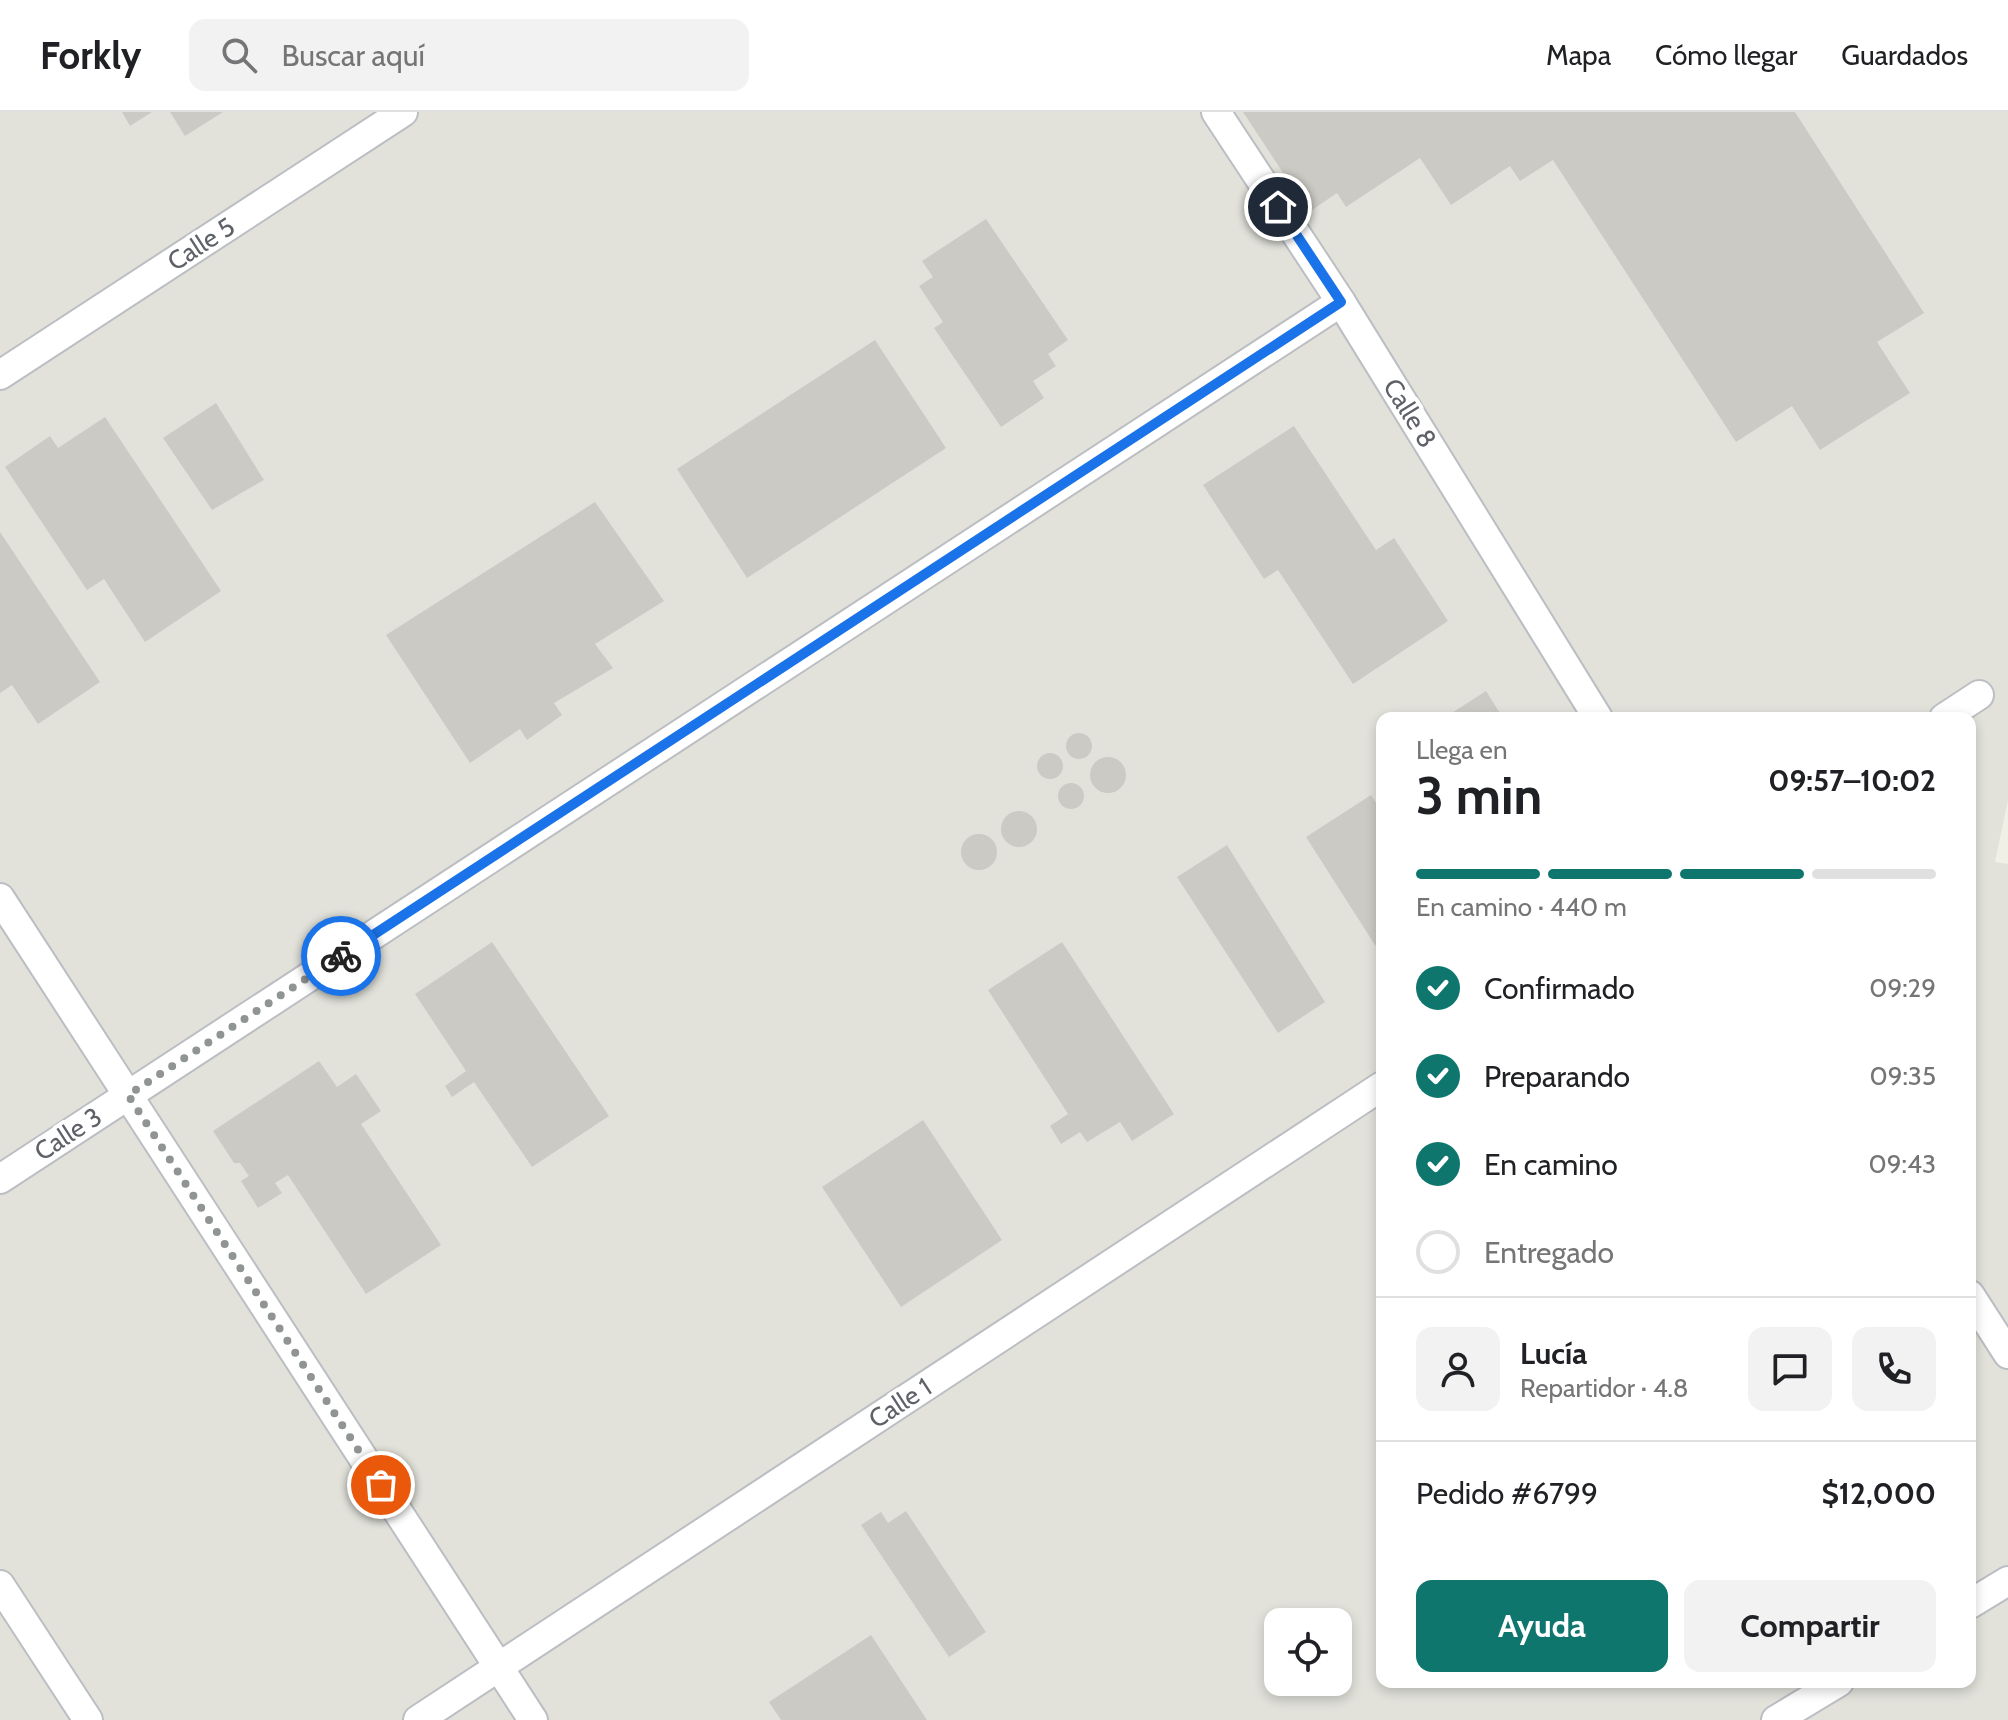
<!DOCTYPE html>
<html lang="es">
<meta charset="utf-8">
<style>
:root{--surface:#fff;--page:#f2f2f2;--text:#202124;--muted:#757577;--line:#e0e0e0;--accent:#0f766e}
body{margin:0;font-family:Cabin,sans-serif;background:var(--page);color:var(--text);height:100vh;display:flex;flex-direction:column;font-size:30px;white-space:nowrap}
*{box-sizing:border-box;margin:0}
p{font-size:26px;color:var(--muted)}
.icon{flex:none;width:44px;height:44px;fill:none;stroke:currentColor;stroke-width:2;stroke-linecap:round;stroke-linejoin:round}
.map{position:relative;flex:1;overflow:hidden}
.panel{position:absolute;left:1376px;top:600px;width:600px;height:976px;display:flex;flex-direction:column;background:var(--surface);border-radius:16px;box-shadow:0 4px 12px #0003}
.panel>*{flex:none}
.buttons{position:absolute;left:1264px;top:1496px;display:grid;gap:16px}
.buttons a{display:grid;place-items:center;width:88px;height:88px;border-radius:16px;background:var(--surface);box-shadow:0 4px 12px #0003;font-size:40px}
.pin{position:absolute;display:grid;place-items:center;width:68px;height:68px;color:#fff;margin:-34px;border:4px solid #fff;border-radius:50%;box-shadow:0 2px 8px #0007}
.courier{position:absolute;display:grid;place-items:center;width:80px;height:80px;margin:-40px;border:6px solid #1a73e8;border-radius:50%;background:#fff;color:#222;box-shadow:0 2px 10px #0007}
.summary em{font-style:normal;font-weight:700}
.summary div{display:flex;flex-direction:column-reverse}
.summary{display:flex;align-items:center;justify-content:space-between;height:136px;padding:0 40px}
h1{font-size:52px;font-weight:700;line-height:60px}
.bar{display:grid;grid-template-columns:repeat(4,1fr);gap:12px 8px;align-content:center;height:96px;padding:0 40px}
.bar i{height:10px;border-radius:6px;background:var(--line)}
.bar .selected{background:var(--accent)}
.bar p{grid-column:span 4}
.line{display:flex;align-items:center;gap:20px;padding:0 40px;border-top:2px solid var(--line)}
.line div{flex:1}
.round{display:grid;place-items:center;flex:none;width:84px;height:84px;border-radius:16px;background:var(--page)}
ol{padding:0 40px;list-style:none}
li{display:flex;align-items:center;gap:24px;height:88px}
li p{margin-inline-start:auto}
li .icon{padding:8px;border-radius:50%;background:var(--accent);color:#fff;stroke-width:4}
li:last-child{color:var(--muted)}
li i{width:44px;height:44px;border:4px solid var(--line);border-radius:50%}
.action{display:flex;gap:16px;margin-top:auto;padding:16px 40px}
.action a{flex:1;height:92px;border-radius:16px;background:var(--accent);color:#fff;font-size:32px;font-weight:700;line-height:92px;text-align:center}
.action a+a{background:var(--page);color:var(--text)}
header{display:flex;align-items:center;gap:48px;box-sizing:border-box;height:112px;padding:0 40px;background:var(--surface);border-bottom:2px solid var(--line)}
header strong{font-size:38px}
nav{display:flex;gap:44px;margin-inline-start:auto;font-size:28px}
.search{width:560px;height:72px;background:var(--page);display:flex;align-items:center;gap:20px;box-sizing:border-box;padding:0 28px;border-radius:16px;color:var(--muted);font-size:30px}
.map>svg:first-child{display:block}
.industrial{fill:#e2e2db;fill-rule:evenodd}
.building{fill:#cccac4}
.lines{fill:none;stroke-linecap:round;stroke-linejoin:round}
.minor-casing{stroke:#bbbec3;stroke-width:32}
.minor{stroke:#fff;stroke-width:28}
.done{stroke:#919494;stroke-width:8;stroke-dasharray:0 14.4}
.route{stroke:#1a73e8;stroke-width:10}
.labels{text-anchor:middle;dominant-baseline:central;stroke-width:8;stroke-linejoin:round;paint-order:stroke}
.street-label{font-size:26px;fill:#5e6268;stroke:#fff}
</style>
<header>
<strong>Forkly</strong>
<div class="search"><svg class="icon" aria-label="search" viewBox="0 0 24 24"><circle cx="10" cy="10" r="6"/><path d="M15 15l6 6"/></svg>Buscar aquí</div>
<nav><a>Mapa</a><a>Cómo llegar</a><a>Guardados</a></nav>
</header>
<div class="map">
<svg width="2008" height="1608" viewBox="0 0 2008 1608">
<rect width="100%" height="100%" fill="#f1f0e7"/>
<path class="industrial" d="M0,0H2008V688L1995,750L2008,752V1608H0ZM1382,606H1970V1570H1382ZM1278,1510H1338V1570H1278Z"/>
<g class="building">
<path d="M122,0H152L130,14Z"/>
<path d="M170,0H223L185,24Z"/>
<path d="M1243,0H1795L1924,201L1877,230L1910,281L1820,338L1792,294L1736,330L1553,48L1520,69L1510,54L1451,93L1420,46L1346,95L1337,81L1309,100Z"/>
<path d="M986,107L1068,228L1048,242L1056,254L1033,269L1044,286L1001,315L934,216L943,210L919,174L933,165L922,149Z"/>
<path d="M875,228L946,336L747,466L677,357Z"/>
<path d="M216,291L264,368L212,398L163,326Z"/>
<path d="M105,305L221,479L145,530L104,467L87,478L5,355L50,324L58,336Z"/>
<path d="M1294,314L1376,438L1394,426L1448,509L1353,572L1278,458L1264,467L1203,373Z"/>
<path d="M595,390L664,489L595,532L613,556L554,591L562,603L527,628L520,617L470,651L386,523Z"/>
<path d="M0,420L100,570L38,612L12,573L0,581Z"/>
<path d="M1486,579L1503,606H1444Z"/>
<circle cx="1079" cy="634" r="13"/>
<circle cx="1050" cy="654" r="13"/>
<circle cx="1108" cy="663" r="18"/>
<circle cx="1071" cy="684" r="13"/>
<path d="M1371,683L1382,700V844L1306,725Z"/>
<circle cx="1019" cy="717" r="18"/>
<circle cx="979" cy="740" r="18"/>
<path d="M1227,733L1325,890L1278,921L1177,765Z"/>
<path d="M492,830L609,1004L532,1055L474,970L452,985L445,974L466,959L415,882Z"/>
<path d="M1062,830L1174,1002L1132,1029L1120,1010L1087,1030L1080,1020L1061,1032L1050,1014L1068,1002L988,878Z"/>
<path d="M319,949L337,975L356,962L381,999L361,1012L441,1133L366,1182L288,1063L275,1071L282,1081L258,1096L241,1069L249,1064L240,1051H234L213,1019Z"/>
<path d="M923,1008L1002,1128L901,1195L822,1075Z"/>
<path d="M906,1399L986,1520L949,1545L861,1413L881,1400L888,1411Z"/>
<path d="M871,1523L927,1608H781L769,1590Z"/>
</g>
<g class="lines">
<defs>
<g id="minor">
<path d="M1216,0L1341,190L1598,606"/>
<path d="M0,263L403,0"/>
<path d="M1944,606L1979,583"/>
<path d="M0,786L533,1608"/>
<path d="M0,1067L1341,190"/>
<path d="M1970,1183L2008,1242"/>
<path d="M0,1473L88,1608"/>
<path d="M1970,1492L2008,1469"/>
<path d="M418,1608L1382,974"/>
<path d="M1776,1608L1839,1570"/>
</g>
</defs>
<use href="#minor" class="minor-casing"/>
<use href="#minor" class="minor"/>
</g>
<g class="lines">
<path class="done" d="M341,844L128,983L381,1373"/>
<path class="route" d="M341,844L1341,190L1278,95"/>
</g>
<g class="labels">
<g class="street-label">
<text transform="translate(201 132) rotate(-33)">Calle 5</text>
<text transform="translate(1410 301) rotate(58)">Calle 8</text>
<text transform="translate(68 1022) rotate(-33)">Calle 3</text>
<text transform="translate(900 1291) rotate(-33)">Calle 1</text>
</g>
</g>
</svg>
<div class="buttons">
<a><svg class="icon" aria-label="locate" viewBox="0 0 24 24"><circle cx="12" cy="12" r="6"/><path d="M12 2v4M12 18v4M2 12h4M18 12h4"/></svg></a>
</div>
<div class="pin" style="left:381px;top:1373px;background:#ea580c"><svg class="icon" aria-label="bag" viewBox="0 0 24 24"><path d="M5 8h14l-1 12H6zM9 8a3 3 0 0 1 6 0"/></svg></div>
<div class="pin" style="left:1278px;top:95px;background:#1f2937"><svg class="icon" aria-label="home" viewBox="0 0 24 24"><path d="M3 11l9-7 9 7M6 9v11h12V9"/></svg></div>
<div class="courier" style="left:341px;top:844px"><svg class="icon" aria-label="bike" viewBox="0 0 24 24"><circle cx="6" cy="16" r="4"/><circle cx="18" cy="16" r="4"/><path d="M6 16l4-8h5l3 8M10 8l3 8H6M13 5h3"/></svg></div>
<section class="panel">
<div class="summary"><div><h1>3 min</h1><p>Llega en</p></div><em>09:57–10:02</em></div>
<div class="bar"><i class="selected"></i><i class="selected"></i><i class="selected"></i><i></i><p>En camino · 440 m</p></div>
<ol>
<li><svg class="icon" aria-label="check" viewBox="0 0 24 24"><path d="M5 12l5 5 9-10"/></svg>Confirmado<p>09:29</p></li>
<li><svg class="icon" aria-label="check" viewBox="0 0 24 24"><path d="M5 12l5 5 9-10"/></svg>Preparando<p>09:35</p></li>
<li><svg class="icon" aria-label="check" viewBox="0 0 24 24"><path d="M5 12l5 5 9-10"/></svg>En camino<p>09:43</p></li>
<li><i></i>Entregado</li>
</ol>
<div class="line" style="height:144px"><a class="round"><svg class="icon" aria-label="person" viewBox="0 0 24 24"><circle cx="12" cy="8" r="4"/><path d="M4 21q1-7 8-7t8 7"/></svg></a><div><b>Lucía</b><p>Repartidor · 4.8</p></div><a class="round"><svg class="icon" aria-label="chat" viewBox="0 0 24 24"><path d="M4 5h16v11H9l-5 4z"/></svg></a><a class="round"><svg class="icon" aria-label="phone" viewBox="0 0 24 24"><path d="M5 4h4l2 5-3 2q2 4 5 5l2-3 5 2v4C11 20 4 13 5 4z"/></svg></a></div>
<div class="line" style="height:104px"><div>Pedido #6799</div><b>$12,000</b></div>
<div class="action"><a>Ayuda</a><a>Compartir</a></div>
</section>
</div>
